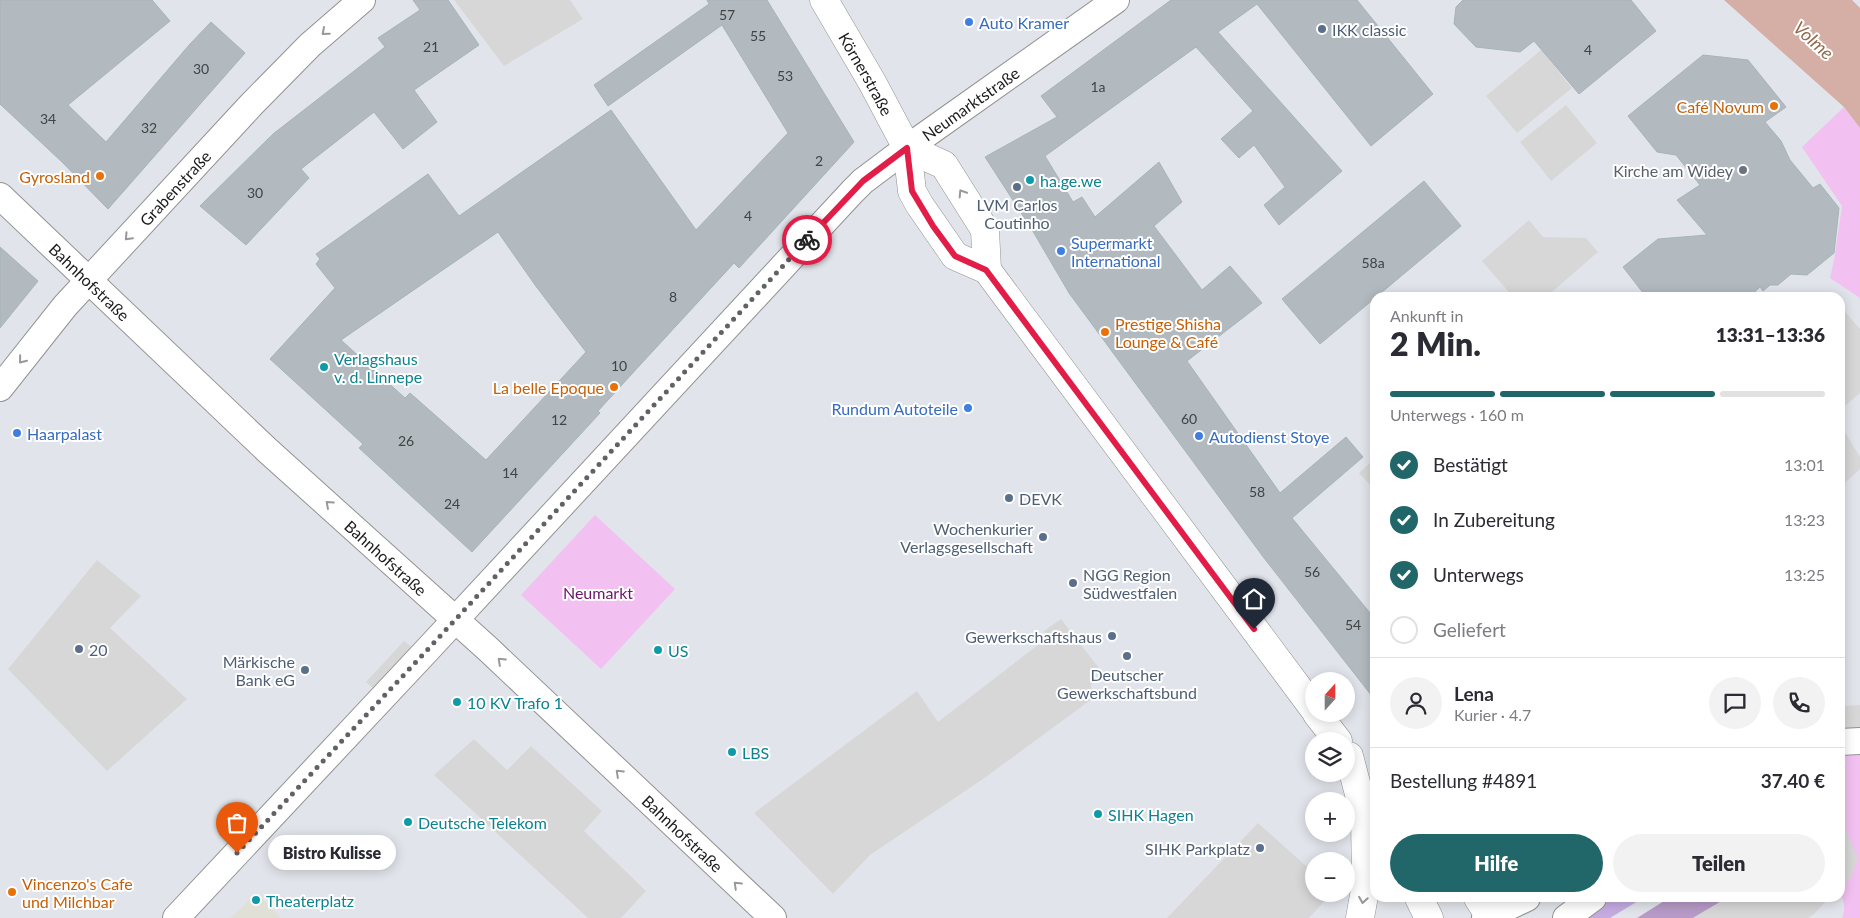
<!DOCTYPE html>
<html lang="de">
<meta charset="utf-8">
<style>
:root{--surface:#fff;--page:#f2f2f3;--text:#2b2b33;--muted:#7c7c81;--line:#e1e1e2;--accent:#216769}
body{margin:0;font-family:Lato,sans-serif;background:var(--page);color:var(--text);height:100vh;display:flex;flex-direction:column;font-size:19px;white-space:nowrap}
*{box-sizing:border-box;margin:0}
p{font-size:16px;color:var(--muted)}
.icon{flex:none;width:28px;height:28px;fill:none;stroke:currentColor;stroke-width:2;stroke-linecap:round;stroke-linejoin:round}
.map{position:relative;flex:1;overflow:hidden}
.panel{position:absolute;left:1370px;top:292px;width:475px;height:610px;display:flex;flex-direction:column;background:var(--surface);border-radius:15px;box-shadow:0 2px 12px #0003}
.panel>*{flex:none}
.needle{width:32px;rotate:21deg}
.tools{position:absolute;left:1305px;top:672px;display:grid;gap:10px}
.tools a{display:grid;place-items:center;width:50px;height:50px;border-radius:50%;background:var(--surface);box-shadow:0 2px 12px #0003;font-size:25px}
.pin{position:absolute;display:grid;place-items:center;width:42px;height:42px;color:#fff;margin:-51px -21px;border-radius:50% 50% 50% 0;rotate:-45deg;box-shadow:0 0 5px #0007}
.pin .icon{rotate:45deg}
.courier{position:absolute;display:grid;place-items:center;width:50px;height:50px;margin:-25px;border:4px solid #e11d48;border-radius:50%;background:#fff;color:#222;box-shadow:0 1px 6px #0007}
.bubble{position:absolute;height:35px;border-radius:18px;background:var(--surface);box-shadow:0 2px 12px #0003;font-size:16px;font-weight:800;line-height:35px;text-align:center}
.headline em{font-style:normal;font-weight:800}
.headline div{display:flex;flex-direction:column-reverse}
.headline{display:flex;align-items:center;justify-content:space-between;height:85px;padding:0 20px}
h1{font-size:32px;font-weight:800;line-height:38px}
.bar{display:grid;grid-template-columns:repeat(4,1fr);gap:8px 5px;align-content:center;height:60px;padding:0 20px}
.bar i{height:6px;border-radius:4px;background:var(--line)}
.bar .current{background:var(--accent)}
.bar p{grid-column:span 4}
.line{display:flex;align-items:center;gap:12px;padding:0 20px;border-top:1px solid var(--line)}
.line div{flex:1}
.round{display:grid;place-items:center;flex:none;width:52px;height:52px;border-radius:26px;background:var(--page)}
ol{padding:0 20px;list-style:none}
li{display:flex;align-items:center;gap:15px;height:55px}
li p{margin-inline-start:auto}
li .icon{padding:5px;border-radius:50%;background:var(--accent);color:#fff;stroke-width:4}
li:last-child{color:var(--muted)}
li i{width:28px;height:28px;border:2px solid var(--line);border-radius:50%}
.primary-button{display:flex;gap:10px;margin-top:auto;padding:10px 20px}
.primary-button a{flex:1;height:58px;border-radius:30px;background:var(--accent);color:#fff;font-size:20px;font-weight:800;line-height:58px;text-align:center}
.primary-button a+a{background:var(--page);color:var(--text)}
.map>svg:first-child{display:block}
.grass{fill:#c4ace1}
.forest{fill:#b79ac7}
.park{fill:#f2c1f1}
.parking{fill:#d7d7d7}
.plaza{fill:#e1e0d6}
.water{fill:#d5aea6}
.building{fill:#b2babf;stroke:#a6b3bb;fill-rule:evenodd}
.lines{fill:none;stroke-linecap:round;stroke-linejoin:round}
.minor-casing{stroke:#929292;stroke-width:28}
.tertiary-casing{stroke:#929292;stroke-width:29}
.minor{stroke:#fff;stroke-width:26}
.tertiary{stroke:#fff;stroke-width:28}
.oneway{stroke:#989898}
.done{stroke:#606264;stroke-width:5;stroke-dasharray:0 9}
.route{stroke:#e11d48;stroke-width:6}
.shop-dot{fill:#3f7fe0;stroke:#fff;stroke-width:2}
.service-dot{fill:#5c6f8a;stroke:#fff;stroke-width:2}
.food-dot{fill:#e8710a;stroke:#fff;stroke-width:2}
.worship-dot{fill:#6b7280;stroke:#fff;stroke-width:2}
.culture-dot{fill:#0f9aa8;stroke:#fff;stroke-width:2}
.labels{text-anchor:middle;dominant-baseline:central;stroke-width:4;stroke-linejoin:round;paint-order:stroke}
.number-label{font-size:14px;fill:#414344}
.shop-label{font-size:16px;fill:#366cbe;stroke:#fff;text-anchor:start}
.service-label{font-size:16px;fill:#4e5e75;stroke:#fff;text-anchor:start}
.street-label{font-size:16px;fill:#1b1b1b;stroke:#fff}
.food-label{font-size:16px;fill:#c56008;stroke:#fff;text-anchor:end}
.worship-label{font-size:16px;fill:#5b616d;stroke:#fff;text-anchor:end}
.culture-label{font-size:16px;fill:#0d838f;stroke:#fff;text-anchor:start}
.park-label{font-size:16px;fill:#6c1669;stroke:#fff}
.water-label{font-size:18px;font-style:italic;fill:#916b4c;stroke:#fff}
</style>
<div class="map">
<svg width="1860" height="918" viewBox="0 0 1860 918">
<rect width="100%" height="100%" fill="#e1e5eb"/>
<path class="grass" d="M1612,898H1643L1610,918H1585Z"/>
<path class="forest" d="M1669,898H1727L1693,918H1637Z"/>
<g class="park">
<path d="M1844,107L1860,128V298L1830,278L1834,260L1842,206L1802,147Z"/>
<path d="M595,515L675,589L601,669L521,595Z"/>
<path d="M1860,755V918H1842C1848,901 1840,901 1840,886L1851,877L1847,833L1840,826V756Z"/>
</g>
<g class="parking">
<path d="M454,0H570L583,19L504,66Z"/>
<path d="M1541,50L1572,88L1517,133L1486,96Z"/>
<path d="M1566,105L1597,143L1551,181L1520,142Z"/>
<path d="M1529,220L1543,237L1586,238L1598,252L1546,297H1513L1482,261Z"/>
<path d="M1840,306L1860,329V393L1840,410Z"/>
<path d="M1840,424L1860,457V469L1840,487Z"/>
<path d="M1375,458V490L1359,473Z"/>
<path d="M97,560L141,596L110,628L187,699L107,771L8,669Z"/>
<path d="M1061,619L1099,668L1091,685L1092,699L983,779L870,855L833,894L754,813L917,691L938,722L1048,637L1044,631Z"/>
<path d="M404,641L413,648L374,689L366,682Z"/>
<path d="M1860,705V741L1840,742V706Z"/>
<path d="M474,739L507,770L531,746L602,811L584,831L646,891L621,918H588L434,775Z"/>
<path d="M1258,823L1314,873V894H1331L1309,918H1167Z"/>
<path d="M1840,826L1847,833L1858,858L1851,877L1840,886Z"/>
<path d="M1727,898H1829L1814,914L1808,918H1693Z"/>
</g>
<path class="plaza" d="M256,893L281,918H230L242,907Z"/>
<path class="water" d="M1724,0H1852L1860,8V128L1844,107Z"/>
<g class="building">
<path d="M0,0H152L170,21L68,105L106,142L190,44L211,22L245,53L108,209L62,162L0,104Z"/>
<path d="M413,0H448L479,45L414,90L437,122L403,149L374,112L301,169L309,178L246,245L200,206L273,134L385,47L378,38L420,10Z"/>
<path d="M707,0H767L854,142L739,268L734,263L641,364L598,411L600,413L472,552L359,448L363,444L270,359L335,288L316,264L320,259L316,254L428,174L459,216L611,110L696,230L788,133L722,25L608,106L594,85L709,4ZM498,232L535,285L586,352L486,460L410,393L405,398L341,340Z"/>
<path d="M1171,0H1357L1433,94L1371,146L1257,4L1218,32L1342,171L1279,225L1264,205L1285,187L1254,145L1239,158L1221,139L1253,111L1196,47L1045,156L1073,202L1082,197L1095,217L1159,162L1182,202L1154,226L1202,290L1230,266L1262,303L1187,361L1280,493L1346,437L1363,457L1292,518L1375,619V700L1264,558L1069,293L1031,228L985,157L1057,117L1041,96Z"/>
<path d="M1463,0H1631L1656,31L1579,94L1534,41L1520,52L1476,47L1454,24L1456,7Z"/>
<path d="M1703,55L1748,60L1786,107L1765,122L1781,141L1790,160L1813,188L1820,184L1839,208L1834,253L1807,275L1791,274L1778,285H1770L1763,291L1760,287L1748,298H1647L1623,267L1658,239L1707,235L1677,200L1700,185L1676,155L1657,152L1628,116Z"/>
<path d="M1424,181L1461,226L1320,344L1282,299Z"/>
<path d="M0,247L38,281L0,328Z"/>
</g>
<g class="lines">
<defs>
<g id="minor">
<path id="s1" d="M0,196L267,450L488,649L773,918"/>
<path id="s2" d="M0,388L65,306L251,105L310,45L362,0"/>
<path d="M1840,742L1860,741"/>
<path id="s3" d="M176,918L430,647L852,192L863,181L907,148L1116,0"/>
<path d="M1485,918L1527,898"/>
<path d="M1566,918L1593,898"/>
</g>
<g id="tertiary">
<path id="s4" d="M824,0L872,82L907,148L912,191L919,204L955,256L987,270L1314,709"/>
<path d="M907,148L944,165L985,230L987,270"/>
<path d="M1317,714L1338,741"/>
<path d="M1349,756L1365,817L1375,831"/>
<path d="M1419,898L1429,918"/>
<path d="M1478,898L1491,918"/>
<path d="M1360,918L1366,884L1365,817"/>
</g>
</defs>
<use href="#minor" class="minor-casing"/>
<use href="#tertiary" class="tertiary-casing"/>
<use href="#minor" class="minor"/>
<use href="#tertiary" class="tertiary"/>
</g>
<defs><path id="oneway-chevron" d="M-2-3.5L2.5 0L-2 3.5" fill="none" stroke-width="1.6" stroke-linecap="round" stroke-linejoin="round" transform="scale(1.25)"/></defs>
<g class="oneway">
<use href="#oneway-chevron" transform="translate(325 32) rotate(139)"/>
<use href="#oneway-chevron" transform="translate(962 193) rotate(-122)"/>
<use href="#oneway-chevron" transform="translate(128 237) rotate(133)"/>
<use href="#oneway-chevron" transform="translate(22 360) rotate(129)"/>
<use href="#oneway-chevron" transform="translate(329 504) rotate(-138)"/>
<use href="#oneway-chevron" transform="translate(501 661) rotate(-137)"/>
<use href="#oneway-chevron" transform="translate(619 773) rotate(-137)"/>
<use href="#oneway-chevron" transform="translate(737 885) rotate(-136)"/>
<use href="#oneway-chevron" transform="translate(1363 900) rotate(99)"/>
</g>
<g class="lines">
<path class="done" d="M237,853L430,647L807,240"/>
<path class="route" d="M807,240L863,181L907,148L912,191L933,226L955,256L986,270L1254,629"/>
</g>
<g class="shop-dot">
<circle cx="969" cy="22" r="5"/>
<circle cx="1061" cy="251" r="5"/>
<circle cx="968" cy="408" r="5"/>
<circle cx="17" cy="433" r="5"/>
<circle cx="1199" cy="436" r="5"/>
</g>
<g class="service-dot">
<circle cx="1322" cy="29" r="5"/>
<circle cx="1017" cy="187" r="5"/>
<circle cx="1009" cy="498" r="5"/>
<circle cx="1043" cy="537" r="5"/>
<circle cx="1073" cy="583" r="5"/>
<circle cx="1112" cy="636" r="5"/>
<circle cx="79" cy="649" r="5"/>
<circle cx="1127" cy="656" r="5"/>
<circle cx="305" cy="670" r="5"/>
<circle cx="1260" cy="848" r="5"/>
</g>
<g class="food-dot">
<circle cx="1774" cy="106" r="5"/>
<circle cx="100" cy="176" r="5"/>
<circle cx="1105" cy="332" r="5"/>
<circle cx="614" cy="387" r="5"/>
<circle cx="12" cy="892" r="5"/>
</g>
<circle class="worship-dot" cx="1743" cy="170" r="5"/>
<g class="culture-dot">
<circle cx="1030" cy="180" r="5"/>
<circle cx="324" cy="367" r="5"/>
<circle cx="658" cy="650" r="5"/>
<circle cx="457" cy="702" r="5"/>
<circle cx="732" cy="752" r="5"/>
<circle cx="1098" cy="814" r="5"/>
<circle cx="408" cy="822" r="5"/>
<circle cx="256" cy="900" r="5"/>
</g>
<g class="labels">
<g class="number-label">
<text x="727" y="14">57</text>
<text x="758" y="35">55</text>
<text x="431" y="46">21</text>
<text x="1588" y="49">4</text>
<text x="201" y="68">30</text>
<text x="785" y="75">53</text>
<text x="1098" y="86">1a</text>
<text x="48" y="118">34</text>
<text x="149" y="127">32</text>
<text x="819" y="160">2</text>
<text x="255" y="192">30</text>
<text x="748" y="215">4</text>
<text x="1373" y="262">58a</text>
<text x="673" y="296">8</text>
<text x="619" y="365">10</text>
<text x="1189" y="418">60</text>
<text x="559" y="419">12</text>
<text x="406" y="440">26</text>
<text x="510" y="472">14</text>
<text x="1257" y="491">58</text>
<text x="452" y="503">24</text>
<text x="1312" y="571">56</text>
<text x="1353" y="624">54</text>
</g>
<g class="shop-label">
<text x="979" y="22">Auto Kramer</text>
<text x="1071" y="242">Supermarkt<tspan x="1071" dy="18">International</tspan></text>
<text x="958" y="408" text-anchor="end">Rundum Autoteile</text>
<text x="27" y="433">Haarpalast</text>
<text x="1209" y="436">Autodienst Stoye</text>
</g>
<g class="service-label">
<text x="1332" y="29">IKK classic</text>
<text x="1017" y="204" text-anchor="middle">LVM Carlos<tspan x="1017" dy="18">Coutinho</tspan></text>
<text x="1019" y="498">DEVK</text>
<text x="1033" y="528" text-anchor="end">Wochenkurier<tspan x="1033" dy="18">Verlagsgesellschaft</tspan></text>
<text x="1083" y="574">NGG Region<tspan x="1083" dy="18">Südwestfalen</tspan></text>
<text x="1102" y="636" text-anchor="end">Gewerkschaftshaus</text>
<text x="89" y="649">20</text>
<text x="295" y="661" text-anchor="end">Märkische<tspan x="295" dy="18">Bank eG</tspan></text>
<text x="1127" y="674" text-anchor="middle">Deutscher<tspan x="1127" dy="18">Gewerkschaftsbund</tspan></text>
<text x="1250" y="848" text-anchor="end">SIHK Parkplatz</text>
</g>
<g class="street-label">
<text stroke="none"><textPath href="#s4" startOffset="85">Körnerstraße</textPath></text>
<text stroke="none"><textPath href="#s3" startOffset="1140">Neumarktstraße</textPath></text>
<text stroke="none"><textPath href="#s2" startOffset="266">Grabenstraße</textPath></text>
<text stroke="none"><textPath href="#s1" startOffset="124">Bahnhofstraße</textPath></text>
<text stroke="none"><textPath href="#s1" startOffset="529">Bahnhofstraße</textPath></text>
<text stroke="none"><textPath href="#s1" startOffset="934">Bahnhofstraße</textPath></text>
</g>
<g class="food-label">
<text x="1764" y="106">Café Novum</text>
<text x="90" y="176">Gyrosland</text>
<text x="1115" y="323" text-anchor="start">Prestige Shisha<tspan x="1115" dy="18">Lounge &amp; Café</tspan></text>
<text x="604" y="387">La belle Epoque</text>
<text x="22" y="883" text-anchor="start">Vincenzo's Cafe<tspan x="22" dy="18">und Milchbar</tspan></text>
</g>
<g class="worship-label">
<text x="1733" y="170">Kirche am Widey</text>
</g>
<g class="culture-label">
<text x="1040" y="180">ha.ge.we</text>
<text x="334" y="358">Verlagshaus<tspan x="334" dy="18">v. d. Linnepe</tspan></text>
<text x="668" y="650">US</text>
<text x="467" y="702">10 KV Trafo 1</text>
<text x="742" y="752">LBS</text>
<text x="1108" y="814">SIHK Hagen</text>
<text x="418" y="822">Deutsche Telekom</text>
<text x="266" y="900">Theaterplatz</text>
</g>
<g class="park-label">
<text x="598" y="592">Neumarkt</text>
</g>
<g class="water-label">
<text transform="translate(1814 40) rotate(42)">Volme</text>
</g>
</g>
</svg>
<div class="tools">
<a><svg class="needle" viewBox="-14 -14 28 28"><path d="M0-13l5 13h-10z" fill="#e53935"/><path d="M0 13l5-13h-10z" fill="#7c7c81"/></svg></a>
<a><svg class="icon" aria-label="layers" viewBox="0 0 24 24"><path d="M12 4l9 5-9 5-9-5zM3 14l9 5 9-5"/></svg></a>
<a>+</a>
<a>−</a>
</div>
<div class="pin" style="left:237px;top:853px;background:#ea580c"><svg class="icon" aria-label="bag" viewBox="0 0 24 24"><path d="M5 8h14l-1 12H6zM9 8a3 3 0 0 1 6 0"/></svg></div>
<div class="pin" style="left:1254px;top:629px;background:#1f2937"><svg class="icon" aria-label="home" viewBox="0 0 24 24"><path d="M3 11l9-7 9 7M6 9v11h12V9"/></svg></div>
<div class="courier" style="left:807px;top:240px"><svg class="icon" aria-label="bike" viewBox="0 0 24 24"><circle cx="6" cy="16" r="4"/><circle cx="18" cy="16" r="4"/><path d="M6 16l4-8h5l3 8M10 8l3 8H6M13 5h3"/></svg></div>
<div class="bubble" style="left:268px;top:835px;width:128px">Bistro Kulisse</div>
<section class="panel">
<div class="headline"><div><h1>2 Min.</h1><p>Ankunft in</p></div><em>13:31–13:36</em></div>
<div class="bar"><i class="current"></i><i class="current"></i><i class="current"></i><i></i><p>Unterwegs · 160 m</p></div>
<ol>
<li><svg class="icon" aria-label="check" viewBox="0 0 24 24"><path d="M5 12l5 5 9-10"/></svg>Bestätigt<p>13:01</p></li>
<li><svg class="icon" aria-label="check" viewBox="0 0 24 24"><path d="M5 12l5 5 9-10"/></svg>In Zubereitung<p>13:23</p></li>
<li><svg class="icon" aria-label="check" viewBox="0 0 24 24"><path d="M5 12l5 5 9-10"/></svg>Unterwegs<p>13:25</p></li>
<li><i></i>Geliefert</li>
</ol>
<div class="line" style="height:90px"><a class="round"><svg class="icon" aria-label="person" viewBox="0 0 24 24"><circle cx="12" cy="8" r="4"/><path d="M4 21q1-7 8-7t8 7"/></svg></a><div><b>Lena</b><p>Kurier · 4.7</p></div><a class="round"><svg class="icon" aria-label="chat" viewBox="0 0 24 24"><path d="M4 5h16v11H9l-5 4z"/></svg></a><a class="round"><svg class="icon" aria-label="phone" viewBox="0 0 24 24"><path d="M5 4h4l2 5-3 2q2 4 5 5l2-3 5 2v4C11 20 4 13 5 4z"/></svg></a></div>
<div class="line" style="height:65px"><div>Bestellung #4891</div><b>37.40 €</b></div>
<div class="primary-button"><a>Hilfe</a><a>Teilen</a></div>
</section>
</div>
